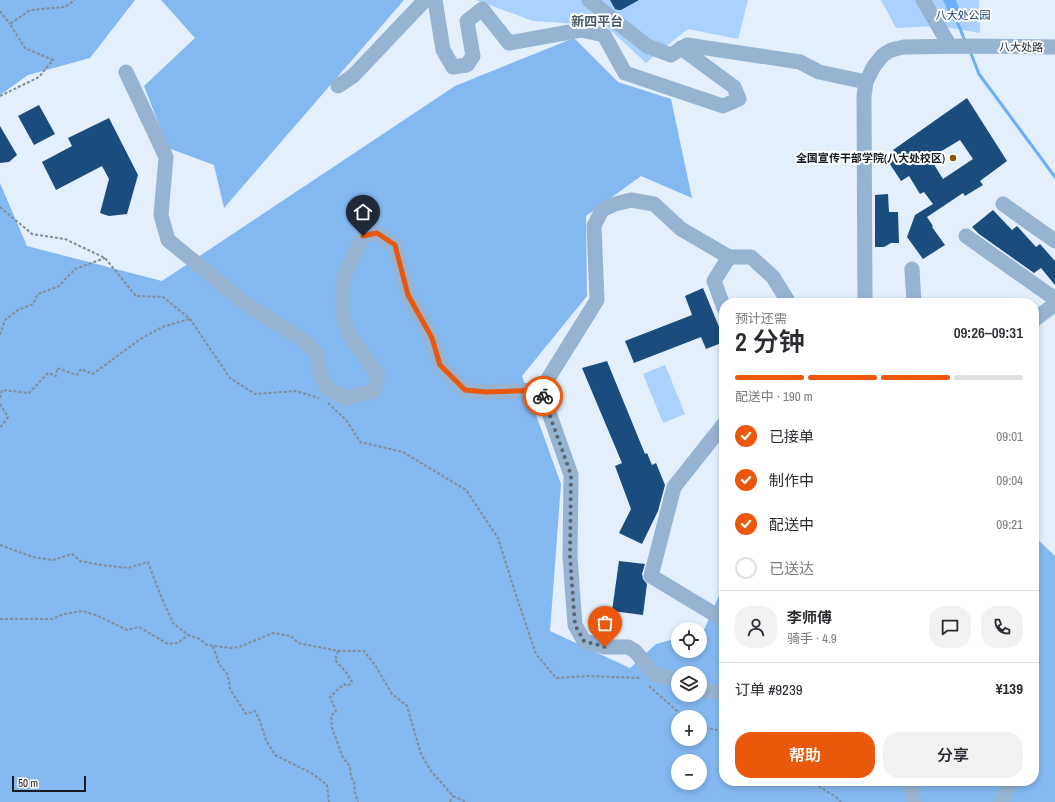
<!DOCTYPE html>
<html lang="zh">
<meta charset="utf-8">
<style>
:root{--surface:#fff;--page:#f2f2f3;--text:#2b2b33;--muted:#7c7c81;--line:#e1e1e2;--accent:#ea580c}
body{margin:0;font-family:"Archivo Narrow","Noto Sans SC",sans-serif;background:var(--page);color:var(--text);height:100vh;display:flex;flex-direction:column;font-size:15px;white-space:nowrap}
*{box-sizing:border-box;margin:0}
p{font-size:13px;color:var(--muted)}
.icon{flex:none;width:22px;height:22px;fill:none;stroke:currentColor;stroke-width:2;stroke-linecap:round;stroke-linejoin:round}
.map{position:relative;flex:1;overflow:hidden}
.sheet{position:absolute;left:719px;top:298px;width:320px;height:488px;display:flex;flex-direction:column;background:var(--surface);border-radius:16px;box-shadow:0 2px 6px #0003}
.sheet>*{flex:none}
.tools{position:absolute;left:671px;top:622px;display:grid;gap:8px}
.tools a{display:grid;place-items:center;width:36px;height:36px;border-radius:50%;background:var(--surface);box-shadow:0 2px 6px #0003;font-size:20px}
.scale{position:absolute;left:12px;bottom:10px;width:74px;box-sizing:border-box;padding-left:4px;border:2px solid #141b22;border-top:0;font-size:11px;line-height:14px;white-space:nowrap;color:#141b22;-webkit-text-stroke:3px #fff;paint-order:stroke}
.pin{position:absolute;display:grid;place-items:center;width:34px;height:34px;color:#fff;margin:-41px -17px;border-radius:50% 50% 50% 0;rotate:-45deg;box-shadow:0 0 4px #0007}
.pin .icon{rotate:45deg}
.courier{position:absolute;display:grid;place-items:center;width:40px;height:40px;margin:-20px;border:3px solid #ea580c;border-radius:50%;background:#fff;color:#222;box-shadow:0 1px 5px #0007}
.overview em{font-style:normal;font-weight:600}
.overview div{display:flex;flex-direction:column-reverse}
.overview{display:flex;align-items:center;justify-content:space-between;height:68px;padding:0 16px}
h1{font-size:26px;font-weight:600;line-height:30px}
.bar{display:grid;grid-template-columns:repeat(4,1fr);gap:6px 4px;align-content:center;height:48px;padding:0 16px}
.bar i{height:5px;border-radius:3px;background:var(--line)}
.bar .current{background:var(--accent)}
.bar p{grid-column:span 4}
.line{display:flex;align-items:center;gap:10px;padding:0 16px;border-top:1px solid var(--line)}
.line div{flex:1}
.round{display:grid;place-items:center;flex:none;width:42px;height:42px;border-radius:16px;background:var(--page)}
ol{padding:0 16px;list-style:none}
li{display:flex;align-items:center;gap:12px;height:44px}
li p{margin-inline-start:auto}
li .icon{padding:4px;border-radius:50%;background:var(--accent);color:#fff;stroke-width:4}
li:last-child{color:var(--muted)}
li i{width:22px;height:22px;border:2px solid var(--line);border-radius:50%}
.primary-button{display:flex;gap:8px;margin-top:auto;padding:8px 16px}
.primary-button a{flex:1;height:46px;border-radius:16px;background:var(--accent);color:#fff;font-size:16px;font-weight:600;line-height:46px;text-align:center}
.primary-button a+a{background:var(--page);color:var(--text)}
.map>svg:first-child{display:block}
.green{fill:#a9d2ff}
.forest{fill:#84b8f1;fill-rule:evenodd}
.water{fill:#6daff6}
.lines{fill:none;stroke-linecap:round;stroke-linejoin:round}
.stream{stroke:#6daff6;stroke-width:3}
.building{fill:#1a4d7e;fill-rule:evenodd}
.path{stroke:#828c96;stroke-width:2;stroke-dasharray:3 2;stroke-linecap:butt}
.minor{stroke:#96b3d2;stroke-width:15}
.done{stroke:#5c656e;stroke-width:4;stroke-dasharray:0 7.2}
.route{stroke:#ea580c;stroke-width:5}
.poi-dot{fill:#885600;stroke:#fff;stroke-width:1.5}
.labels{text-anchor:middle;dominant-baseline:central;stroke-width:4;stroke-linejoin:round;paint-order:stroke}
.park-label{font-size:11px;fill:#144270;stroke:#fff}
.street-label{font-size:11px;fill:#141b22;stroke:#fff}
.poi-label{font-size:11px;font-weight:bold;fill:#141b22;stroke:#fff;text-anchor:end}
.quarter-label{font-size:13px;font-weight:bold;fill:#47586a;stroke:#fff}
</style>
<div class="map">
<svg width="1055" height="802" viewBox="0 0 1055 802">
<rect width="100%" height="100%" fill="#e3effc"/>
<g class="green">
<path d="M476,0H748L738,39L688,29L660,51L646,63L606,26L533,21Z"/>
<path d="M881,0H979L980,33L939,26L896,28Z"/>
<path d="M665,365L685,414L663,423L643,374Z"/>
</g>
<g class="forest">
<path d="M0,0H135L90,58L28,75L0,95Z"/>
<path d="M161,0H404L224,208L214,165L168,148L144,86L195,38Z"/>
<path d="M574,38L618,82L671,99L692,198L641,176L586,216L587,296L522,376L561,484L550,631L630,668L656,644L678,638V651H700V631L704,630L724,584V781H1034V536L1055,556V802H0V183L27,246L162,281L455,86ZM678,673H700V695H678ZM678,717H700V739H678ZM678,761H700V783H678Z"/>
</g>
<path class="water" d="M943,0H956L963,20H952Z"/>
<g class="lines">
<g class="stream">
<path d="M955,16L965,41"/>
<path d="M970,51L979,74L1055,177"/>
</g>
</g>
<g class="building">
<path d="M610,0H639L621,10H618L615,9Z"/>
<path d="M967,98L1007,161L980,181L983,185L965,196L963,193L927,217L933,226L932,227L945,245L923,259L907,237L915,215L933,204L924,192L920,194L909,176L901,181L886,158L895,152L893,150ZM960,140L973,159L943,179L930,158Z"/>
<path d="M39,105L55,134L34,145L18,116Z"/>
<path d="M109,118L138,175L127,214L109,216L100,213L109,179L102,166L56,190L42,162L72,146L68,138Z"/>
<path d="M0,126L17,155L9,162L0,163Z"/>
<path d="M888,194L889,212H898L899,243H891L884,247H875V195Z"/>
<path d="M993,210L1012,230L1017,226L1036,247L1040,244L1055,261V285L1041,268L1034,273L979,234L972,227Z"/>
<path d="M703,288L724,339V342L706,349L701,337L634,363L625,341L692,315L685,296Z"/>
<path d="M607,361L645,454L647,453L652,465L656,463L665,485L658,511L642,544L619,533L631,509L615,466L622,463L582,368Z"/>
<path d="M619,561L645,564L642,574L643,579L647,584L643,615L612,611Z"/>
</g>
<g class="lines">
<g class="path">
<path d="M0,11L10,24"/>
<path d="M0,96L39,77L53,60L25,48L10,24L30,10L65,7L75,0"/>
<path d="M0,207L32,234L65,239L105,258L136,296L163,297L190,319L230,378L255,394L296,391L319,398"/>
<path d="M0,335L5,320L18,310L33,304L38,294L59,286L75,269L105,258"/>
<path d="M0,398L2,390L29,393L48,373L56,376L57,368L77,375L81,369L93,374L139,340L162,327L190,319"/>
<path d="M328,403L347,421L360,442L403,452L466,490L498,538L516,595L536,654L556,678L588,676L640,678L641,679"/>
<path d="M0,404L8,417L0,428"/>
<path d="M0,545L33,557L53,560L72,554L80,561L101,565L128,568L148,562L160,594L173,623L188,635L200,639L207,645L231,648L239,647L273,633L291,636L298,643L338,651H364L375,665L392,694L407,706L421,754L431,771L453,796L467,802"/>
<path d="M0,619H52L64,614L82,611L96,615L127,630L139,627L168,644L178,643L188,635"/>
<path d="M213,646L219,664L228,675L230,689L246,714L255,711L260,721L266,740L275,755L313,774L327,785L329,802"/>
<path d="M338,651L335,660L346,672L352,682L348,686L344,684L330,697L336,711L331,716L332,728L343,758L350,766L351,777L354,782L355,793L358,802"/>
<path d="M649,686L684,717"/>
<path d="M700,727L724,731"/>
<path d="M810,781L836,797L841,802"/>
<path d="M450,802L453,796"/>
</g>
<g class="minor">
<path d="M435,0L443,50L453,67L467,65L473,56L467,21L482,9L509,43L581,30L604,35L625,73L723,106L739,99L734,87L681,48"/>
<path d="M589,0L647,46L671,55L687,45L800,62L819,72L866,82"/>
<path d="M923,0L950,46"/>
<path d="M126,72L166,157L161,215L168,240L246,304L303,340L317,354L320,373L327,388L346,398L374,391L378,375L350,336L344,320L342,301L344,276L363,236L377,233L395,245L408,295L432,338L440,365L465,390L486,392L541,390"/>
<path d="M338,86L353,76L425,0"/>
<path d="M1003,204L1055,241"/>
<path d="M966,236L1055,299"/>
<path d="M912,269L914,303"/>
<path d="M865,303L864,96L866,82L874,66L883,55L891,50L904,47L965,46L1055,47"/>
<path d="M724,308L714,281L729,257H751L773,277L789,303"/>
<path d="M1034,320L1055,304"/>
<path d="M724,424L674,487L651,576L724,620"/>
<path d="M678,679L655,675L635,651L628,647H605L584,641L575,625L570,557L571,475L541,390L597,300L594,226L602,210L615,204L631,200L654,204L681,229L729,257"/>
<path d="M700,690L724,693"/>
<path d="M908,781L912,791L914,802"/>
<path d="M1001,802L1010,783L1009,781"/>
</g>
</g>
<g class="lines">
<path class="done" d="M543,396L571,475L570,557L575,625L584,641L605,647"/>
<path class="route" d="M363,236L377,233L395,245L408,295L432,338L440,365L465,390L486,392L541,390L543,396"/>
</g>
<circle class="poi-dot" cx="953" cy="158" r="4"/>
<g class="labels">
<g class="park-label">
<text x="963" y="15">八大处公园</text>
</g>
<g class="street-label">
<text transform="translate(1021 47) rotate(1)">八大处路</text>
</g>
<g class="poi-label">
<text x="945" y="158">全国宣传干部学院(八大处校区)</text>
</g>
<g class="quarter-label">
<text x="597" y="21">新四平台</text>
</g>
</g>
</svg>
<div class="tools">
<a><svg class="icon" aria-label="locate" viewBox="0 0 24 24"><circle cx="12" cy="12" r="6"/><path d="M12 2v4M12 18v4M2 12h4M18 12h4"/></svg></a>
<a><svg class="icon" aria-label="layers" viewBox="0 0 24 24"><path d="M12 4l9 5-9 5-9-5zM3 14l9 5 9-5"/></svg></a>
<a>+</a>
<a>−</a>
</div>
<div class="scale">50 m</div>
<div class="pin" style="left:605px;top:647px;background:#ea580c"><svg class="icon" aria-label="bag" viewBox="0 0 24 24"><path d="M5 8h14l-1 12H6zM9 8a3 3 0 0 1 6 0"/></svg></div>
<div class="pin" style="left:363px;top:236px;background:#1f2937"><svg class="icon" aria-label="home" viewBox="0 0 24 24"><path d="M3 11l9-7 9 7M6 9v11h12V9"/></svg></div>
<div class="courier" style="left:543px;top:396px"><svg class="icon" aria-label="bike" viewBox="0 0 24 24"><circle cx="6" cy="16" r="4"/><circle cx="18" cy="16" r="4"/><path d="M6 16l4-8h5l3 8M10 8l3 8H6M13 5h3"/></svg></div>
<section class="sheet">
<div class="overview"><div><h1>2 分钟</h1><p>预计还需</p></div><em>09:26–09:31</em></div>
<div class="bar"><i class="current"></i><i class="current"></i><i class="current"></i><i></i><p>配送中 · 190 m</p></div>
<ol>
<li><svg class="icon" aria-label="check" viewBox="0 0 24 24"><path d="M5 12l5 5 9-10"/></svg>已接单<p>09:01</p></li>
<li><svg class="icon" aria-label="check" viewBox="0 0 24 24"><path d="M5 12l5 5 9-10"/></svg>制作中<p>09:04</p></li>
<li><svg class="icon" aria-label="check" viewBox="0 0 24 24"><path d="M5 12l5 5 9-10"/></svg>配送中<p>09:21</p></li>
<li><i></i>已送达</li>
</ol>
<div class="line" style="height:72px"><a class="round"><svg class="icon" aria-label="person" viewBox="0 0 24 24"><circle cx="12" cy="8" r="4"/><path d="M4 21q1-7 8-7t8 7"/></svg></a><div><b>李师傅</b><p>骑手 · 4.9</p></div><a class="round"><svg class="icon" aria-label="chat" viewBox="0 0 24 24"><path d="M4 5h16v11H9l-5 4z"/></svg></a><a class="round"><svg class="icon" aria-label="phone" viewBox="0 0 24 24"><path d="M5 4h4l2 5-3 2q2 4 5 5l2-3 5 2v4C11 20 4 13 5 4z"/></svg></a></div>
<div class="line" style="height:52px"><div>订单 #9239</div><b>¥139</b></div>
<div class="primary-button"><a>帮助</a><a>分享</a></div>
</section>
</div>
